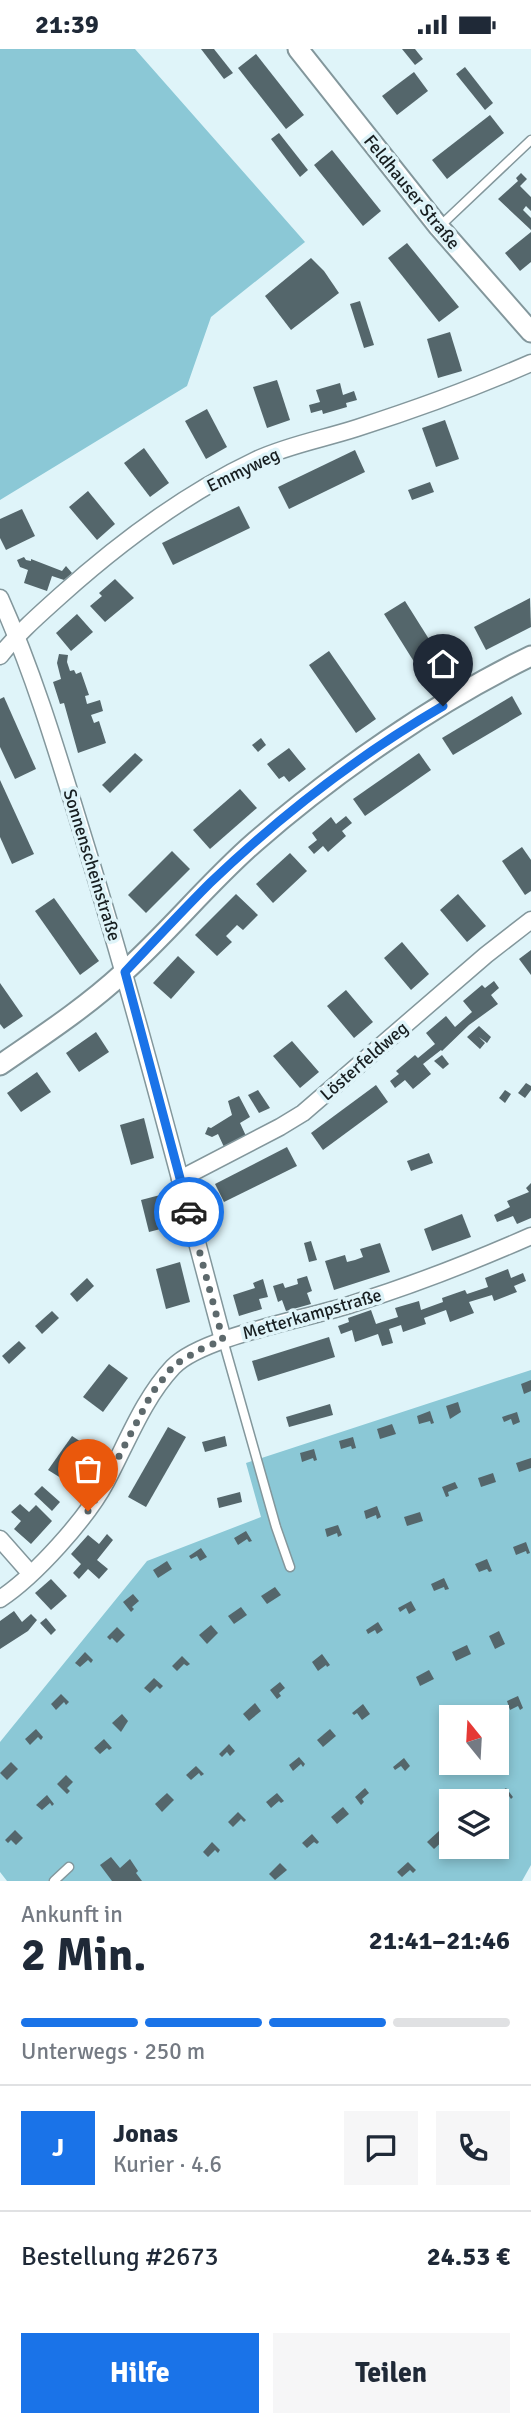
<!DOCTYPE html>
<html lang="de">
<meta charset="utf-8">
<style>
:root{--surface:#fff;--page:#f6f6f7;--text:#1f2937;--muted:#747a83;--line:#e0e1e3;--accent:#1a73e8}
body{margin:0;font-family:Signika,sans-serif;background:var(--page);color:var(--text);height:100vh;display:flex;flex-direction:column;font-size:26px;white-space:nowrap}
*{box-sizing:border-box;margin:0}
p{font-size:23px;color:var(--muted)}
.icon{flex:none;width:38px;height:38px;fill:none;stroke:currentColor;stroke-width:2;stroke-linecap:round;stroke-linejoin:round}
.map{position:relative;height:1832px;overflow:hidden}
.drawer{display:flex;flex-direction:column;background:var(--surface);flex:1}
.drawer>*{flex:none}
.needle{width:46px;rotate:342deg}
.controls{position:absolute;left:439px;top:1656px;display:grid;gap:14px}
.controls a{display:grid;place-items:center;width:70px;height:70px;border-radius:0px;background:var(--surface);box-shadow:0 4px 10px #0003;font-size:35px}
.pin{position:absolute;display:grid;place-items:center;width:60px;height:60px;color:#fff;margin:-72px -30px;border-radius:50% 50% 50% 0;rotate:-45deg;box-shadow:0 0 7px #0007}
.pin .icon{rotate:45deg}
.courier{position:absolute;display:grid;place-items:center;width:70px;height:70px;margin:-35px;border:5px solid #1a73e8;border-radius:50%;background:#fff;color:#222;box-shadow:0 2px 9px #0007}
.overview em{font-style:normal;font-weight:800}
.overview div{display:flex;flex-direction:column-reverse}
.overview{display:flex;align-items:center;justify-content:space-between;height:119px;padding:0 21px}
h1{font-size:46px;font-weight:800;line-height:52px}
.bar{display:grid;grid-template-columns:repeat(4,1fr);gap:10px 7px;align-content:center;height:84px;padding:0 21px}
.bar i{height:9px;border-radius:5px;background:var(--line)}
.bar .active{background:var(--accent)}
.bar p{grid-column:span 4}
.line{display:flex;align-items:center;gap:18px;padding:0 21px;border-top:2px solid var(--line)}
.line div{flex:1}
.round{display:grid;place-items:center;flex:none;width:74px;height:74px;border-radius:0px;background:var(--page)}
.button{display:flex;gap:14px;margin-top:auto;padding:14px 21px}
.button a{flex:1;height:80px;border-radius:0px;background:var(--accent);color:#fff;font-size:28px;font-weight:800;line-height:80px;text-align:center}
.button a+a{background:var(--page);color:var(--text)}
.status{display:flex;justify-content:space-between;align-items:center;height:49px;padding:0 35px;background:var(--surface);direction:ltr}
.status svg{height:19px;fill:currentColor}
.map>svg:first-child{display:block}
.green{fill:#8bc8d6;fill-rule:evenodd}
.building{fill:#54666b}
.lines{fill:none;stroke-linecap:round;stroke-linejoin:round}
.service-casing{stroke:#83979c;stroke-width:11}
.minor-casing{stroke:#83979c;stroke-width:19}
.tertiary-casing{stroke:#83979c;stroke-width:23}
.service{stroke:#fff;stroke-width:8}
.minor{stroke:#fff;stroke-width:16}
.tertiary{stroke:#fff;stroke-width:19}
.done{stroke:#5d696c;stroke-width:7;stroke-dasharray:0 12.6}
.route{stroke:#1a73e8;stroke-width:9}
.labels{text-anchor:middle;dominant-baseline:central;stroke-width:7;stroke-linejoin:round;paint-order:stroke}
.street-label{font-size:18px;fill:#171e20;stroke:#dff4f9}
</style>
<div class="status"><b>21:39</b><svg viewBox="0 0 49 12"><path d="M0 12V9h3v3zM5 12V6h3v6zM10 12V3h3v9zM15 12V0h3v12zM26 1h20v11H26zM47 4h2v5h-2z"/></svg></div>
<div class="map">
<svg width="531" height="1832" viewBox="0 0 531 1832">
<rect width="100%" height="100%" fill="#dff4f9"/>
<g class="green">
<path d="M0,0H135L305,193L211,268L187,337L0,451Z"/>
<path d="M531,1321V1816L522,1832H7L0,1823V1693L147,1512L261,1468L246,1414ZM452,1668H497V1713H452ZM452,1752H497V1797H452Z"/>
</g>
<g class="building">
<path d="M201,0H214L233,24L224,30Z"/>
<path d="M402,0H415L423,10L415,16Z"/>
<path d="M256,5L304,66L286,80L238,19Z"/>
<path d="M465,18L493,54L485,61L456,25Z"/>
<path d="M414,23L428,42L397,66L382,47Z"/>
<path d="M490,66L504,84L447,130L432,111Z"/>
<path d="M279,84L308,121L300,128L271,90Z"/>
<path d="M332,101L381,162L363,177L314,116Z"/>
<path d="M521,124L527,130L520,137L531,148V162L526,157L523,161L531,169V181L498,150L518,132L516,129Z"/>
<path d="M531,183V213L520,222L505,204Z"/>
<path d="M407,194L459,258L439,273L388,209Z"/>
<path d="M311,209L324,222L339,244L291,281L265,247Z"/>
<path d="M360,252L374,296L364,299L350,255Z"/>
<path d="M450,283L462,322L438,329L427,290Z"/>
<path d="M277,331L290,371L267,379L253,338Z"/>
<path d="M340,334L343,346L354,342L357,351L346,354L347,358L323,365L322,361L311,364L309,356L320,353L316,341Z"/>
<path d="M207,360L227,398L206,410L185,372Z"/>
<path d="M445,371L459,410L436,418L422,379Z"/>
<path d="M144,399L169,434L150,448L124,414Z"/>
<path d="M355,401L365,423L289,460L278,438Z"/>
<path d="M430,433L434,443L412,451L408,441Z"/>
<path d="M88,442L115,475L97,491L69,458Z"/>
<path d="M239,457L250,479L173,516L162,494Z"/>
<path d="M22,460L35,487L6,501L0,489V470Z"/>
<path d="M24,508L26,511L31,512V510L62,522L66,517L72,524L64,531L52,527L47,542L24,534L28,521L20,518L17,511Z"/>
<path d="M115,530L134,549L105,573L90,557L102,547L99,544Z"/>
<path d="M530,549L531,578L486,601L474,578Z"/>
<path d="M405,552L449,622L428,635L384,565Z"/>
<path d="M77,565L93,583L71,602L56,584Z"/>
<path d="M329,602L376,670L356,684L309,616Z"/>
<path d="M59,605L68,606L67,613L70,622L74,621L76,625L81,623L89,646L85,647L87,655L100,651L103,662L91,666L94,674L99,672L106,694L78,704L64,654L60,655L53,633L61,630L57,614Z"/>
<path d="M512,647L522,665L453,706L442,689Z"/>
<path d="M4,648L36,720L15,730L0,698V650Z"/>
<path d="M261,689L266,696L258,703L252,696Z"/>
<path d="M289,699L306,720L289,733L284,727L279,730L267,715Z"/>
<path d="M135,704L143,711L110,744L102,736Z"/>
<path d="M419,704L431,721L365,767L353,750Z"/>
<path d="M0,731L34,805L12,815L0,788Z"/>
<path d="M240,740L257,759L210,800L193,781Z"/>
<path d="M346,767L352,774L342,782L346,787L328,803L323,797L314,805L308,798L317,791L312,784L331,768L336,775Z"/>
<path d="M522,798L531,811V842L525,846L502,812Z"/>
<path d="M172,802L190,820L146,864L128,846Z"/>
<path d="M290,804L307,822L273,854L256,835Z"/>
<path d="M236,845L258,866L243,881L237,876L226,887L232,893L217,907L195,886Z"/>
<path d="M458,845L486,877L467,893L440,861Z"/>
<path d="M54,849L99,912L80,926L35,862Z"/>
<path d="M402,893L429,925L411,941L384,909Z"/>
<path d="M531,901V926L519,910Z"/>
<path d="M178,907L195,923L171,950L153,934Z"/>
<path d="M494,932L499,939L491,946L498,955L469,976L442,1002L441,1001L423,1015L431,1025L413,1040L405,1031L395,1039L390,1032L399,1025L396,1022L415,1006L418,1009L435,995L426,984L446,967L455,978L472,963L463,952L482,936L485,939Z"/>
<path d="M0,934L23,967L4,980L0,975Z"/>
<path d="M346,941L373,973L354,989L327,957Z"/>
<path d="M479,977L491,988L487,994L479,988L485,994L480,1000L467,988Z"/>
<path d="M96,983L109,1003L79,1023L66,1004Z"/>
<path d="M292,992L319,1023L300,1039L273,1007Z"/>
<path d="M442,1006L449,1015L443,1020L434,1012Z"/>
<path d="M37,1023L51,1043L21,1063L7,1044Z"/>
<path d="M526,1034L531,1037V1041L525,1049L518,1044Z"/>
<path d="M376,1036L388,1053L323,1101L311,1084Z"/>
<path d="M258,1041L270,1059L259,1064L248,1046Z"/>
<path d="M505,1041L511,1045L505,1054L499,1049Z"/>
<path d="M239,1047L250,1068L240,1074L246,1087L224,1098L218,1085L212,1088L205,1085L208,1078L211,1079L232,1066L228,1052Z"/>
<path d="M144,1069L154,1109L131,1116L120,1076Z"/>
<path d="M287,1098L297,1117L224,1153L215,1135Z"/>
<path d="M429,1104L433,1114L411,1122L407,1112Z"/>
<path d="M531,1134V1169L517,1175L513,1167L497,1173L494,1166L510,1158L507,1152L529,1143L526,1139Z"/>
<path d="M164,1145L172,1177L149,1183L141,1151Z"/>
<path d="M462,1165L471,1188L432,1202L424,1180Z"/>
<path d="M311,1192L317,1211L309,1213L304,1194Z"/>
<path d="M380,1194L390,1223L334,1241L325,1212L345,1206L347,1213L355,1211L363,1208L360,1200Z"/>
<path d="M180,1213L190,1253L166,1260L156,1220Z"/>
<path d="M508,1220L511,1229L523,1224L526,1232L514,1237L517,1243L494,1252L492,1246L469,1253L474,1264L450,1273L446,1261L424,1269L426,1275L403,1283L401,1276L389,1280L393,1294L382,1297L378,1285L355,1293L352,1281L341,1285L338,1277L349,1273L348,1269L371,1261L376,1275L382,1273L398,1268L395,1259L419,1252L421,1261L443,1253L442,1249L465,1241L467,1245L488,1238L485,1229Z"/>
<path d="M307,1227L312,1242L307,1244L311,1255L286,1262L282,1251L278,1253L273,1237L283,1234L285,1239L298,1235L297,1230Z"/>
<path d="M87,1229L94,1237L77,1253L70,1245Z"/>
<path d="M263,1230L268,1248L259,1250L262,1260L239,1267L233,1246L255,1239L253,1234Z"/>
<path d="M52,1262L59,1269L42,1285L35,1277Z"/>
<path d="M329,1288L335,1308L258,1332L252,1312Z"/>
<path d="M19,1292L26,1299L9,1315L2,1307Z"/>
<path d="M109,1315L128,1329L103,1363L83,1348Z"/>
<path d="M531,1331V1342L524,1345L521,1335Z"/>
<path d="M458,1353L461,1363L450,1370L446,1357Z"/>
<path d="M330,1355L333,1366L289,1378L286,1368Z"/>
<path d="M430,1362L434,1374L431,1375L430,1372L419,1375L417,1367Z"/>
<path d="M517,1363L520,1373L513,1376L511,1370L504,1373L502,1368Z"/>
<path d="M392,1375L396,1385L380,1390L377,1380Z"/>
<path d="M168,1378L186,1388L146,1458L128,1448Z"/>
<path d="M72,1387L92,1400L69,1434L48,1421Z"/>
<path d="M225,1387L227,1397L205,1403L202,1393Z"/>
<path d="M353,1388L356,1399L352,1400L351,1397L341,1400L339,1392Z"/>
<path d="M314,1400L317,1411L314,1412L313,1409L302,1413L300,1404Z"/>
<path d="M531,1409V1419L519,1423L516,1414Z"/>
<path d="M493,1424L496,1433L481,1438L478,1429Z"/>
<path d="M455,1433L458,1439L448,1443L449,1447L446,1448L442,1438Z"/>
<path d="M42,1437L60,1453L52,1462L34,1445Z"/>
<path d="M240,1443L242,1453L219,1459L217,1449Z"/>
<path d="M20,1455L29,1463L36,1456L52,1472L31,1495L14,1480L21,1472L11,1463Z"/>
<path d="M377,1457L381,1468L377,1470L376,1466L366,1470L364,1462Z"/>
<path d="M420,1463L423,1472L407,1477L404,1468Z"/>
<path d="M338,1476L342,1486L338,1488L337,1484L327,1488L325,1480Z"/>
<path d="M246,1482L252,1492L249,1493L247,1490L238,1496L234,1489Z"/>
<path d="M107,1485L113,1491L97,1511L108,1520L99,1530L88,1520L79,1530L73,1524L81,1515L71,1505L88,1486L99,1495Z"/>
<path d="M526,1493L530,1504L527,1505L526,1502L516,1506L513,1498Z"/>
<path d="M201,1499L207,1508L200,1512L197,1507L191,1510L189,1507Z"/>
<path d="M487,1510L492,1522L489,1523L487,1520L479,1523L475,1515Z"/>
<path d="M167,1512L172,1520L158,1529L153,1521Z"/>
<path d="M444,1529L449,1540L445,1541L444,1538L434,1542L431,1535Z"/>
<path d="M51,1530L67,1547L51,1561L35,1544Z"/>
<path d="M275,1538L281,1546L267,1555L261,1547Z"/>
<path d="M133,1545L139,1552L132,1558L134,1560L131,1563L123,1553Z"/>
<path d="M411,1552L416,1561L409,1565L406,1559L400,1563L398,1559Z"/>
<path d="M241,1558L247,1566L234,1575L228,1567Z"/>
<path d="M14,1562L22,1573L31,1565L37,1571L28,1582L0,1600V1572Z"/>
<path d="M46,1569L56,1581L51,1586L40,1574Z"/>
<path d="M378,1573L383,1581L377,1585L375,1581L368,1585L366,1581Z"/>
<path d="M211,1576L218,1584L207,1595L199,1586Z"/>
<path d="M117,1578L125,1586L117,1594L112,1589L110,1591L107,1588Z"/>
<path d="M499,1582L505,1595L495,1600L489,1587Z"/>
<path d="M467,1596L471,1605L456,1612L452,1603Z"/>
<path d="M85,1603L93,1611L91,1614L88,1611L80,1618L75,1614Z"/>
<path d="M322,1605L330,1616L327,1618L326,1616L318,1622L312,1613Z"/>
<path d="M182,1607L190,1615L187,1617L184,1615L177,1622L172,1617Z"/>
<path d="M429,1621L434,1630L420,1637L416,1628Z"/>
<path d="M154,1629L163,1637L160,1640L157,1637L150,1644L144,1639Z"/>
<path d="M280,1633L285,1639L279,1644L281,1647L277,1650L270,1641Z"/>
<path d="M61,1645L69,1653L66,1656L64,1653L56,1661L51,1655Z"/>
<path d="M518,1647L523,1659L520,1661L518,1657L510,1661L507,1652Z"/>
<path d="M255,1654L261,1662L249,1672L243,1665Z"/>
<path d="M363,1655L370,1665L362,1671L357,1664L354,1666L352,1664Z"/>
<path d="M122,1665L128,1672L121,1683L112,1674Z"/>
<path d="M36,1680L43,1688L41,1691L38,1688L30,1696L25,1690Z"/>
<path d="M330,1680L336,1687L323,1698L317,1691Z"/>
<path d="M104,1690L112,1699L109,1701L107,1699L100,1705L94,1699Z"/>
<path d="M229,1695L235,1702L230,1707L227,1703L222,1708L219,1705Z"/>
<path d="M299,1708L305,1715L303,1718L301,1715L293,1722L289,1716Z"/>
<path d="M404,1709L410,1717L405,1722L401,1717L395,1721L393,1718Z"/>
<path d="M11,1713L18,1720L7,1731L0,1724Z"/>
<path d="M196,1717L204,1725L201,1727L199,1724L191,1731L186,1726Z"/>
<path d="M66,1726L73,1733L67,1739L70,1742L67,1745L57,1735Z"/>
<path d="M365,1739L369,1744L362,1750L364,1753L361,1756L355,1748Z"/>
<path d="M506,1739L513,1748L511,1750L509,1747L500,1754L495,1747Z"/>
<path d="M167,1744L174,1751L162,1763L155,1755Z"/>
<path d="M277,1744L284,1752L281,1754L279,1752L271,1759L266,1753Z"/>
<path d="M47,1746L54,1755L52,1757L50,1754L42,1761L36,1756Z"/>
<path d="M343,1758L349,1765L337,1775L331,1768Z"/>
<path d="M238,1763L246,1771L244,1773L241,1770L233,1778L228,1773Z"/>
<path d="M15,1781L23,1789L16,1796L11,1791L8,1794L5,1791Z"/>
<path d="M439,1782L445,1790L434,1800L427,1793Z"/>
<path d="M312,1785L319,1793L317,1795L314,1793L307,1799L302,1794Z"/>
<path d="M212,1793L220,1801L218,1804L215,1801L208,1808L203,1803Z"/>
<path d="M111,1808L120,1819L130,1810L138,1822L136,1824L142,1832H112L100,1816Z"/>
<path d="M408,1813L416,1821L413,1824L410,1821L402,1828L397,1823Z"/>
<path d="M280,1814L287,1821L275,1831L269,1825Z"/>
</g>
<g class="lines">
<defs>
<g id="service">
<path d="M439,178L531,91"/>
<path d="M223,1291L276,1478L290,1518"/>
<path d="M54,1832L69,1818"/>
</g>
<g id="minor">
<path d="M0,549C36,629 61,716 87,800C137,962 179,1127 223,1291"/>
<path d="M0,607C18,584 39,566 60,547C119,494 184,445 256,411C288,396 323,390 357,379C416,360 474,339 531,314"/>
<path d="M180,1130L280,1078L303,1064L486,906L531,871"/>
<path d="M0,1490L30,1524"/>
<path d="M0,1550C35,1527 87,1469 106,1433C127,1394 143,1350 173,1318C203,1287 308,1270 352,1255C413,1236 472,1213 531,1187"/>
</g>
<g id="tertiary">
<path d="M298,0L439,178L531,283"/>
<path d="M0,1016C42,987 85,959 123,924C169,883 208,834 255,793C334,724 436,653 531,607"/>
</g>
</defs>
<use href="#service" class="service-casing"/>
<use href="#minor" class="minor-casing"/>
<use href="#tertiary" class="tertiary-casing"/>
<use href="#service" class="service"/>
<use href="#minor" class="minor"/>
<use href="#tertiary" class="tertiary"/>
</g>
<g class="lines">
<path class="done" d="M88,1462L104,1436L152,1344L174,1316L201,1300L223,1291L189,1163"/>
<path class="route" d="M189,1163L125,923C153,893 181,863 210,834C280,767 359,706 443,657"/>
</g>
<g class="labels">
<g class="street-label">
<text transform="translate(412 143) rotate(51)">Feldhauser Straße</text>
<text transform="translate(243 421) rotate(-26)">Emmyweg</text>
<text transform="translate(92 816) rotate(73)">Sonnenscheinstraße</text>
<text transform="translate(364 1012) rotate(-41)">Lösterfeldweg</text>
<text transform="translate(312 1265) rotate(-16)">Metterkampstraße</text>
</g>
</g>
</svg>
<div class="controls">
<a><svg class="needle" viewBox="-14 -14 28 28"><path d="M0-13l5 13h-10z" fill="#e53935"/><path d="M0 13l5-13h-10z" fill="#747a83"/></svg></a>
<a><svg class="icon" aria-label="layers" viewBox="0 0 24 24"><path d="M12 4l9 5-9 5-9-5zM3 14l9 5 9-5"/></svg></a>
</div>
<div class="pin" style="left:88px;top:1462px;background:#ea580c"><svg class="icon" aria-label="bag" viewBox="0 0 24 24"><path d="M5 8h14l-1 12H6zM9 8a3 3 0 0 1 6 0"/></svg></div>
<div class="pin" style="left:443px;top:657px;background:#1f2937"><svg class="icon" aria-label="home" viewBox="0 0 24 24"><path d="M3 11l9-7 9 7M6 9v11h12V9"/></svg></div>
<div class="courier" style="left:189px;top:1163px"><svg class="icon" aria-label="car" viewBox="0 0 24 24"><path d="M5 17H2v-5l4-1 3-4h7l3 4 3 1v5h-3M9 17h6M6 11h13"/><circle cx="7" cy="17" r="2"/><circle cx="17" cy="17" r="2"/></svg></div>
</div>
<section class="drawer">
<div class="overview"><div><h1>2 Min.</h1><p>Ankunft in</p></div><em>21:41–21:46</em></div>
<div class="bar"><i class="active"></i><i class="active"></i><i class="active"></i><i></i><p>Unterwegs · 250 m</p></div>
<div class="line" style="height:126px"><b class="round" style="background:var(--accent);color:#fff">J</b><div><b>Jonas</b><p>Kurier · 4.6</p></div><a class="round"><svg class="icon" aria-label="chat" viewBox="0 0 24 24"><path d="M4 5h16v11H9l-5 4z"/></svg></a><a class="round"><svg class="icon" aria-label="phone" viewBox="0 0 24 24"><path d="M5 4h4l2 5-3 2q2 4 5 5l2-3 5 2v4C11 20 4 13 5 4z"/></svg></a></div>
<div class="line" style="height:91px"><div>Bestellung #2673</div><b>24.53 €</b></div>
<div class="button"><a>Hilfe</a><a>Teilen</a></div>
</section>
